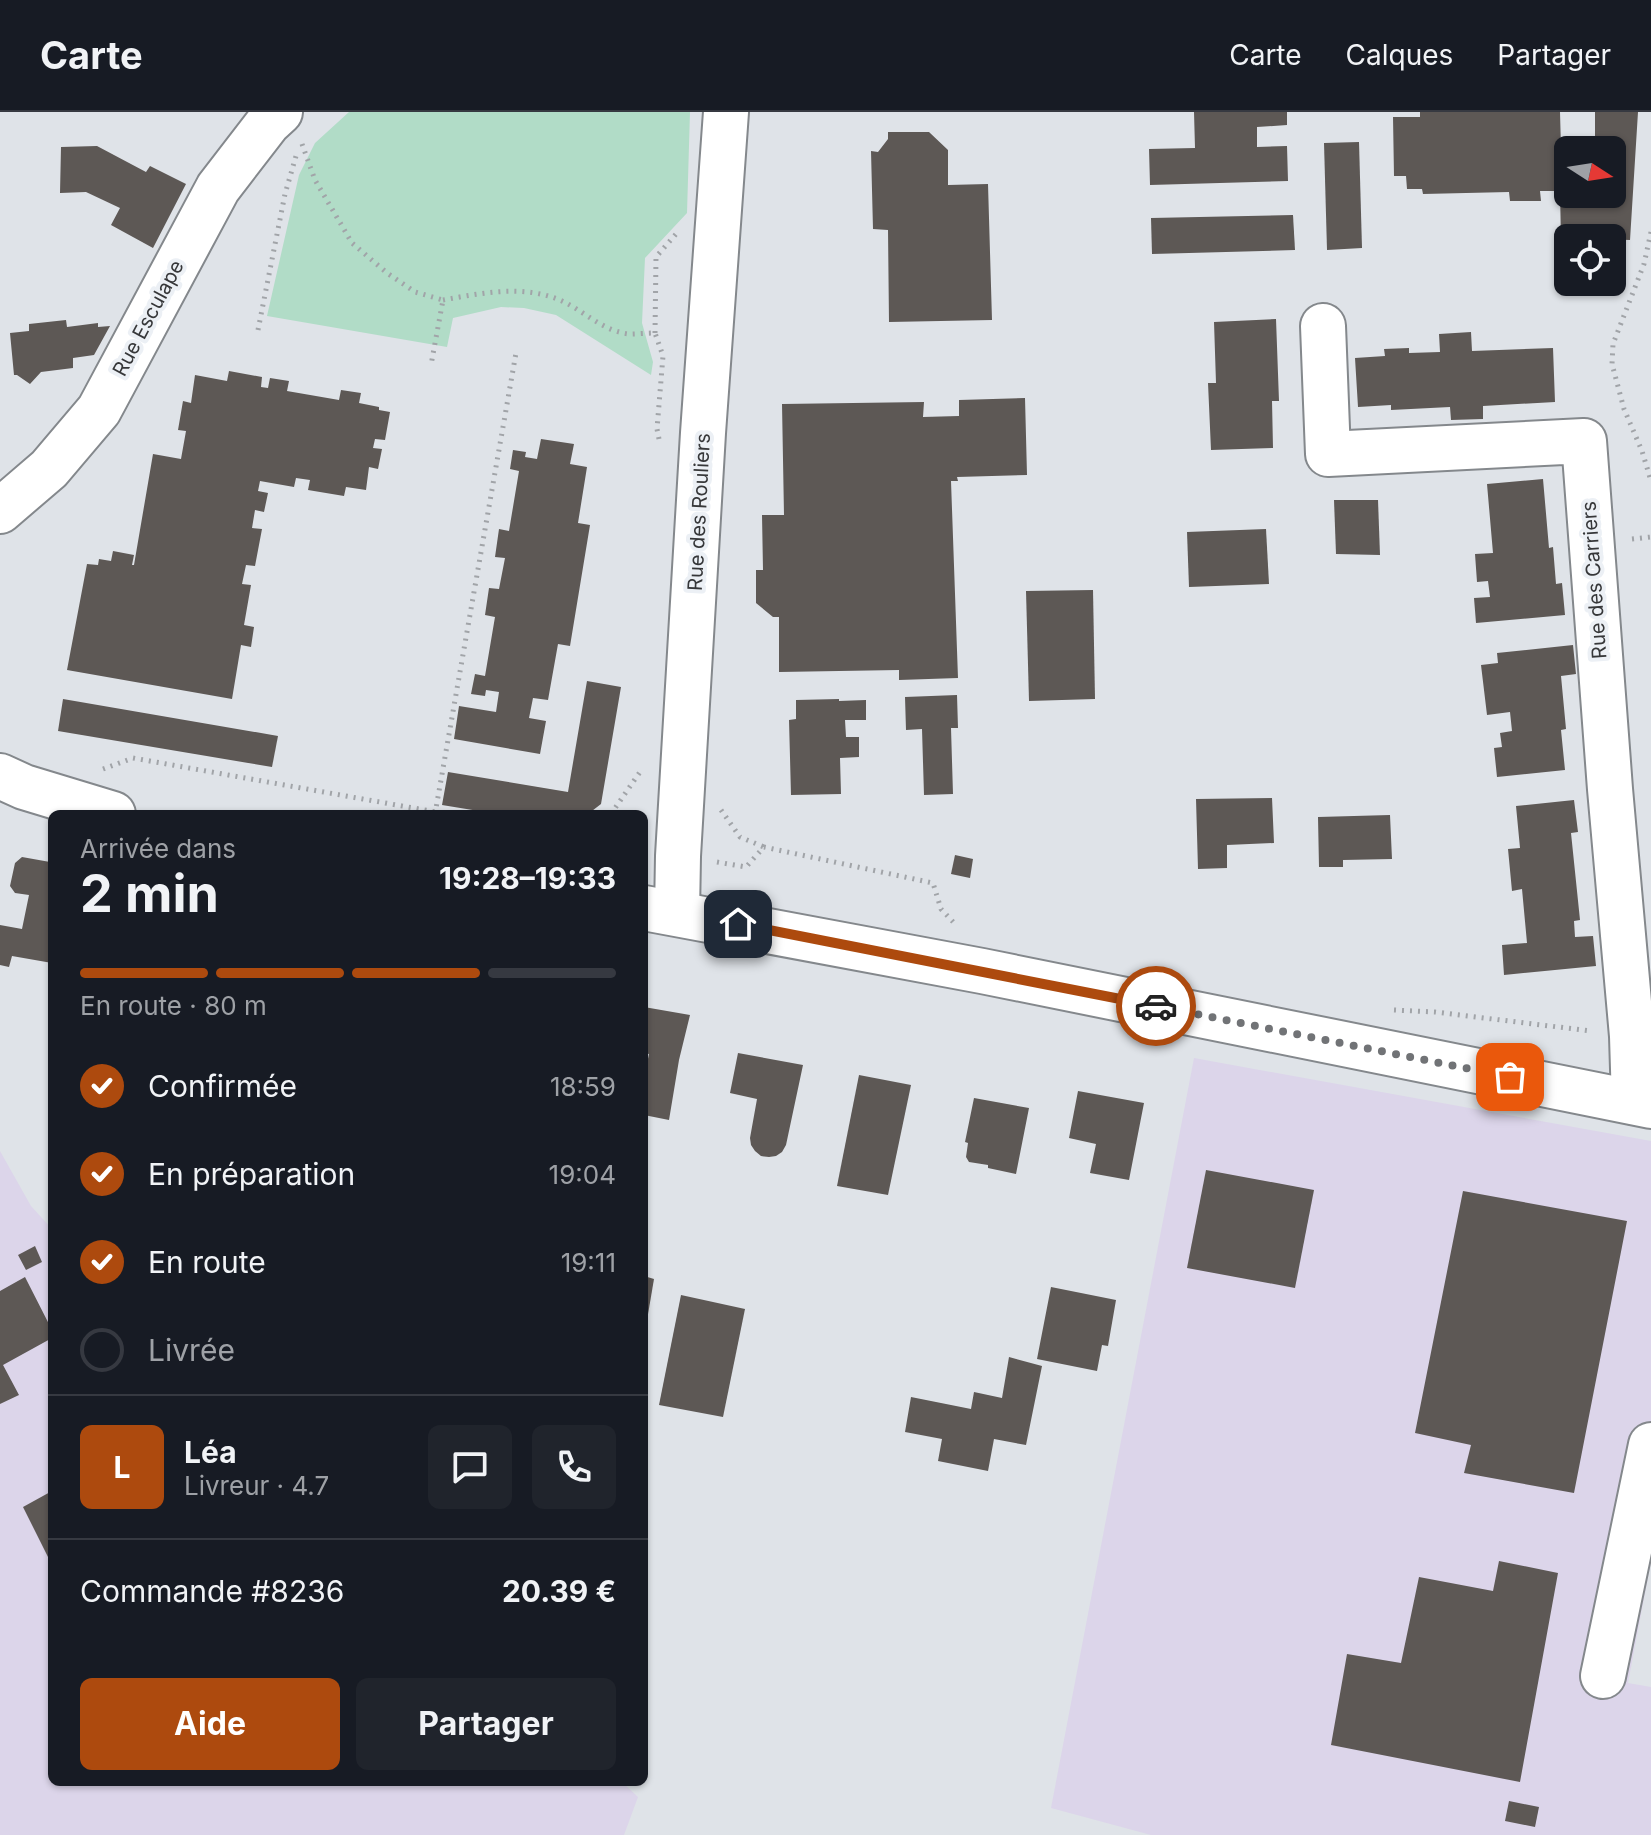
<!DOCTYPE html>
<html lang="fr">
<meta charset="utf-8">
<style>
:root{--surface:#171b24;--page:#20242c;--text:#f1f3f6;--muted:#9ea1a6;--line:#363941;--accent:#ad4a0e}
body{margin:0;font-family:Inter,sans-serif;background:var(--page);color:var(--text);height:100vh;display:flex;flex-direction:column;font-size:30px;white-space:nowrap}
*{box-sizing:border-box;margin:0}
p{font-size:26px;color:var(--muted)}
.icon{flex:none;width:44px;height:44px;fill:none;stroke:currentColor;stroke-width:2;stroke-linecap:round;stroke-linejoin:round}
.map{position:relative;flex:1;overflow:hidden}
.details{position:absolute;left:48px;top:698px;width:600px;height:976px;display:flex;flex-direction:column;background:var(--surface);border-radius:12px;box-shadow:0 2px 6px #0004}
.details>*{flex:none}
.needle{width:52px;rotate:102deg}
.fabs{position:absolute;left:1554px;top:24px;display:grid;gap:16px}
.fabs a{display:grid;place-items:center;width:72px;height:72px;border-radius:12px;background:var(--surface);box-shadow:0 2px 6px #0004;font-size:40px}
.pin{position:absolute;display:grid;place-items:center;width:68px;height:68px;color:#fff;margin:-34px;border-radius:16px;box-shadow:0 4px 12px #0006}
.courier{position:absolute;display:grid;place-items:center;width:80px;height:80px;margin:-40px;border:6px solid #ad4a0e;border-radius:50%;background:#fff;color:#222;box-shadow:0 2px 10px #0007}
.overview em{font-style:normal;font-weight:700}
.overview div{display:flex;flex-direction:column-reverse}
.overview{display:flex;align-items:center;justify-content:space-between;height:136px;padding:0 32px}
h1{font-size:52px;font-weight:700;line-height:60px}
.bar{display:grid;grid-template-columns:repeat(4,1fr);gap:12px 8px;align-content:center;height:96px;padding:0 32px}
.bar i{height:10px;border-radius:6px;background:var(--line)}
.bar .on{background:var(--accent)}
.bar p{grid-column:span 4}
.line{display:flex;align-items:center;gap:20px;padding:0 32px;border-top:2px solid var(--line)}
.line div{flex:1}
.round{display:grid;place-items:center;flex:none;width:84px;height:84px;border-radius:12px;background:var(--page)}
ol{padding:0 32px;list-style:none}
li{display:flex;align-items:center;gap:24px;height:88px}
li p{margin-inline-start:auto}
li .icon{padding:8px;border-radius:50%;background:var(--accent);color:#fff;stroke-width:4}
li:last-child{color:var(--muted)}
li i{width:44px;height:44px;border:4px solid var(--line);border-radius:50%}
.cta{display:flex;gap:16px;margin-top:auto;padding:16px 32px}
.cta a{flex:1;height:92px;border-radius:12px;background:var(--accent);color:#fff;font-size:32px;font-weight:700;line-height:92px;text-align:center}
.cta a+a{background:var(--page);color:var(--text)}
header{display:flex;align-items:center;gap:48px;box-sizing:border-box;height:112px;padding:0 40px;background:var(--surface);border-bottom:2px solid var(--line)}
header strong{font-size:38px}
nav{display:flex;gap:44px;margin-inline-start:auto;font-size:28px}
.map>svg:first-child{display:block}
.industrial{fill:#dcd5ea}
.green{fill:#b1dcc7}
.building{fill:#5d5855}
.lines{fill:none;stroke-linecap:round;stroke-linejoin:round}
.minor-casing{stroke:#84888c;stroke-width:48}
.path{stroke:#a1a4a8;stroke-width:5;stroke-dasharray:2 6;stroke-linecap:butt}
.minor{stroke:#fff;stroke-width:44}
.done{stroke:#717376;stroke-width:8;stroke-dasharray:0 14.4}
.route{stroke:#ad4a0e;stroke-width:10}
.labels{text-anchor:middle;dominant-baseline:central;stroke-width:8;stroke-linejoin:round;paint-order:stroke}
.street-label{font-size:20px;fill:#363739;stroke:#ecf0f5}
</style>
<header>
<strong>Carte</strong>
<nav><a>Carte</a><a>Calques</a><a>Partager</a></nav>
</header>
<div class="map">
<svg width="1651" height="1723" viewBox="0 0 1651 1723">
<rect width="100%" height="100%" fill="#dfe3e8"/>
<g class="industrial">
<path d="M1194,946L1651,1029V1450L1628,1571L1651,1575V1723H1151L1051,1696Z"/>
<path d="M0,1039L31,1094L52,1117V1670H622L638,1685L624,1723H0Z"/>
</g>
<path class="green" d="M349,0H690L687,101L645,146L642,211L653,250L651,263L556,203L524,196L501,195L453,206L447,235L267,204L299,63L315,31Z"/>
<g class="building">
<path d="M1194,0H1287V13L1257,15V35L1287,34L1288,69L1150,73L1149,37L1195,36Z"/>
<path d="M1420,0H1560L1562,74H1568V82H1612V38H1595V0H1638L1630,128L1568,126V129H1561L1560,79H1540L1541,89H1510L1509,80L1423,82L1422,77H1407L1406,64H1394L1393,5H1420Z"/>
<path d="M888,20H929L948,38V73L988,72L992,208L889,210L888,118L873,117L871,39L878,40L888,27Z"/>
<path d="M1359,30L1362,136L1327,138L1324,31Z"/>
<path d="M97,34L146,60L150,54L186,72L153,136L111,113L120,96L86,80L60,81L61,35Z"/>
<path d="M1293,103L1295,138L1152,142L1151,106Z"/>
<path d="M1276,207L1279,289H1272L1273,336L1211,338L1208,271H1216L1214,210Z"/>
<path d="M66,208L67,215L98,211V215L110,214L94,243L73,246V256L41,260L30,272L17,263H14L10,221L29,219V212Z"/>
<path d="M1471,220L1472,239L1553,236L1555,290L1483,294V307L1451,308L1450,295L1391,298V293L1358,295L1355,246L1385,244L1384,237L1409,236V241L1440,240L1439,222Z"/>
<path d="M229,259L262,265L261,275L268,276L270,266L289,269L287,279L339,288L341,278L361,281L359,291L379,295V298L390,300L385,328L375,327L373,336L382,337L378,357L369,355L366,378L346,375L344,384L308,378L310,368L296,366L294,375L260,369L258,379L268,381L264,400L255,398L252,416L262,417L255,454L246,453L242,472L251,473L244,513L254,515L251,535L241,533L232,587L67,558L87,452L98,453L99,447L111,449L113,439L134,443L132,453H134L153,342L181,347L186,319L178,318L183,289L191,291L195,263L227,269Z"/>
<path d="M1025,286L1027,363L957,365L958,369H951L958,566L899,568V558L779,560V505H773L756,491V458H763L762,403H784L782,292L924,290L923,305L959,304V288Z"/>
<path d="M541,327L574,332L570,352L587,355L578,411L590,413L570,534L558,532L548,588L533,586L529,606L546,609L540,642L454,627L459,594L496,600L499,580L486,578L485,584L471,582L475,562L485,564L495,505L485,503L489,476L499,477L505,446L495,445L499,417L509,419L519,359L510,357L513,338L526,340L525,345L537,347Z"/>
<path d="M1543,367L1549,436L1553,435L1556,472L1562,471L1565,503L1476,511L1474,486L1490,485L1488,469L1477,470L1475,442L1493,441L1487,372Z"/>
<path d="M1334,388H1378L1380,443L1336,442Z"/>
<path d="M1266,417L1269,472L1189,475L1187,420Z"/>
<path d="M1093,478L1095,587L1029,589L1026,479Z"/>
<path d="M1573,533L1576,562L1561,564L1566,617L1561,618L1565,658L1497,665L1494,636L1502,635L1500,621L1512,619L1510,600L1487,603L1481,553L1498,551L1497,541Z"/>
<path d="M587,569L621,575L601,692L588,702H497L442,693L448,660L568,680Z"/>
<path d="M957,583L958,616H951L953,682L924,683L922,617L906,618L905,585Z"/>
<path d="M63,587L278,624L272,655L58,619Z"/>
<path d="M839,587V589L866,588V608H845L846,625H859V645L840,646L841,682L791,683L789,608L796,607V588Z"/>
<path d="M1272,686L1274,731L1227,733V756L1198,757L1196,687Z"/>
<path d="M1574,688L1578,720L1571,721L1580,808L1574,809L1575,825L1593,824L1596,854L1504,863L1502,833L1527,831L1522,777L1512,779L1508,737L1520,736L1516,694Z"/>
<path d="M1390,703L1392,747L1343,748V755H1319L1318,705Z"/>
<path d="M955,743L973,747L970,766L951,762Z"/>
<path d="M22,745L50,750L52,756V851L12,844L9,855L0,853V813L22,817L29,783L15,781L10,774L15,751Z"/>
<path d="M644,895L690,903L679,948L669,1008L644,1003V966L649,942L644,941Z"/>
<path d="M738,941L803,953L786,1033L782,1040L776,1044L769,1045L761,1044L755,1039L751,1033L750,1026L757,987L730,981Z"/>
<path d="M859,963L911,973L888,1083L837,1074Z"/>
<path d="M1078,979L1144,991L1129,1068L1090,1061L1096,1032L1069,1026Z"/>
<path d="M974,986L1029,996L1016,1062L988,1056V1053L969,1050L966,1045L968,1031L965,1030Z"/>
<path d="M1206,1058L1314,1078L1295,1176L1187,1156Z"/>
<path d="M1463,1079L1627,1109L1574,1381L1464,1361L1471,1333L1415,1321Z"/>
<path d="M35,1134L42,1150L26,1158L18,1143Z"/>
<path d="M644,1164L654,1167L646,1214L644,1213Z"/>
<path d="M25,1165L52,1218V1226L3,1253L19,1283L0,1292V1179Z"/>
<path d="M1051,1175L1116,1188L1108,1234L1102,1233L1097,1259L1037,1247Z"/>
<path d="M681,1183L745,1197L723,1305L659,1293Z"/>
<path d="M1009,1245L1042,1254L1026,1333L994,1327L988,1359L938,1349L942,1327L905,1320L911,1285L971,1297L974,1280L1002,1286Z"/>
<path d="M52,1379V1453L23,1395Z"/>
<path d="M1499,1449L1558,1461L1520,1670L1331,1633L1347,1542L1401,1551L1419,1465L1493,1479Z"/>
<path d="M1509,1689L1539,1695L1535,1715L1505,1709Z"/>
</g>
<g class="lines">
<defs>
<g id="minor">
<path d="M1323,214L1328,342L1584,329L1610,677L1632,924L1634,990"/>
<path d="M0,399L49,357L99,298L218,76L268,11L280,0"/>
<path d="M0,664L24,675L113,702"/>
<path d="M644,796L982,859L1651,994"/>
<path d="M677,801L678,744L703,321L726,0"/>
<path d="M1603,1564L1651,1333"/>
</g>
</defs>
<use href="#minor" class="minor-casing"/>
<g class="path">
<path d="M302,32L315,68L352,131L387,161L415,180L443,188L431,253"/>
<path d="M1651,120L1644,152L1613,232L1612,252L1624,297L1642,339L1651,369"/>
<path d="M443,188C482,181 524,172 562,189C584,199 604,220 630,222C638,222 647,221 655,221L663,244L657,317L660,332"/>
<path d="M258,218L285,82L296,44"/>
<path d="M655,221L656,145L676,122"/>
<path d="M1632,427L1651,425"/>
<path d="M103,657L133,646L447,702"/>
<path d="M721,698L740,725L764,735"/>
<path d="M435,702L516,241"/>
<path d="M611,702L642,657"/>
<path d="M717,750L746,755L764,735L933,771L941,797L956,813"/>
<path d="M1394,898L1435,900L1591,919"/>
</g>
<use href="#minor" class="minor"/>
</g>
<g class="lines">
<path class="done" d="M1156,894L1510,965"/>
<path class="route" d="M738,812L1156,894"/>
</g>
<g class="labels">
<g class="street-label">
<text transform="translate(148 206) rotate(-62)">Rue Esculape</text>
<text transform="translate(699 400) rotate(-87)">Rue des Rouliers</text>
<text transform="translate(1594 468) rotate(-94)">Rue des Carriers</text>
</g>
</g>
</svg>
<div class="fabs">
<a><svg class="needle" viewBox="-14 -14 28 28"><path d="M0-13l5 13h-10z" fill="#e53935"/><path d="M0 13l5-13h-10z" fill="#9ea1a6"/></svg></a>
<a><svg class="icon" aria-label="locate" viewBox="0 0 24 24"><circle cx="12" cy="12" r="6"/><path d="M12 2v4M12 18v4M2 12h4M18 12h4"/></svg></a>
</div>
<div class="pin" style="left:1510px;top:965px;background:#ea580c"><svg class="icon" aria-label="bag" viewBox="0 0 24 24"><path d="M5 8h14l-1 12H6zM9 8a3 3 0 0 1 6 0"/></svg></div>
<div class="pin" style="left:738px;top:812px;background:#1f2937"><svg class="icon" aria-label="home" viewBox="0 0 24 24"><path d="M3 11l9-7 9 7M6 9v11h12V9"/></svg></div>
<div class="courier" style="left:1156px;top:894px"><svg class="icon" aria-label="car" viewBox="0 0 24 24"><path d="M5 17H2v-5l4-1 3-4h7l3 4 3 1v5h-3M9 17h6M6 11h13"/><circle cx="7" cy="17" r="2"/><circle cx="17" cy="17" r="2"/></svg></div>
<section class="details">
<div class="overview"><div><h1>2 min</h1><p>Arrivée dans</p></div><em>19:28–19:33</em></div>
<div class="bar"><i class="on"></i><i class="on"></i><i class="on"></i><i></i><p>En route · 80 m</p></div>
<ol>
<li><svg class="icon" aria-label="check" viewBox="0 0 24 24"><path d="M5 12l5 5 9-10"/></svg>Confirmée<p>18:59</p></li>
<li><svg class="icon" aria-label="check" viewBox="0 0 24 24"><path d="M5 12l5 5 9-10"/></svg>En préparation<p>19:04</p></li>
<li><svg class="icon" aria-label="check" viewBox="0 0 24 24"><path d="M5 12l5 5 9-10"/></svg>En route<p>19:11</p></li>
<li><i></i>Livrée</li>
</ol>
<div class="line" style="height:144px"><b class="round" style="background:var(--accent);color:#fff">L</b><div><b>Léa</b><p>Livreur · 4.7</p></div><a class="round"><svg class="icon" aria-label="chat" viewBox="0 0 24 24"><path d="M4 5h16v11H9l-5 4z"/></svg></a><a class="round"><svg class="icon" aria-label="phone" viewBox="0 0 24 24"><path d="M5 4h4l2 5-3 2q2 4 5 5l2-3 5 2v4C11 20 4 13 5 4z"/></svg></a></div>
<div class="line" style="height:104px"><div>Commande #8236</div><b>20.39 €</b></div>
<div class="cta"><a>Aide</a><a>Partager</a></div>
</section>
</div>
